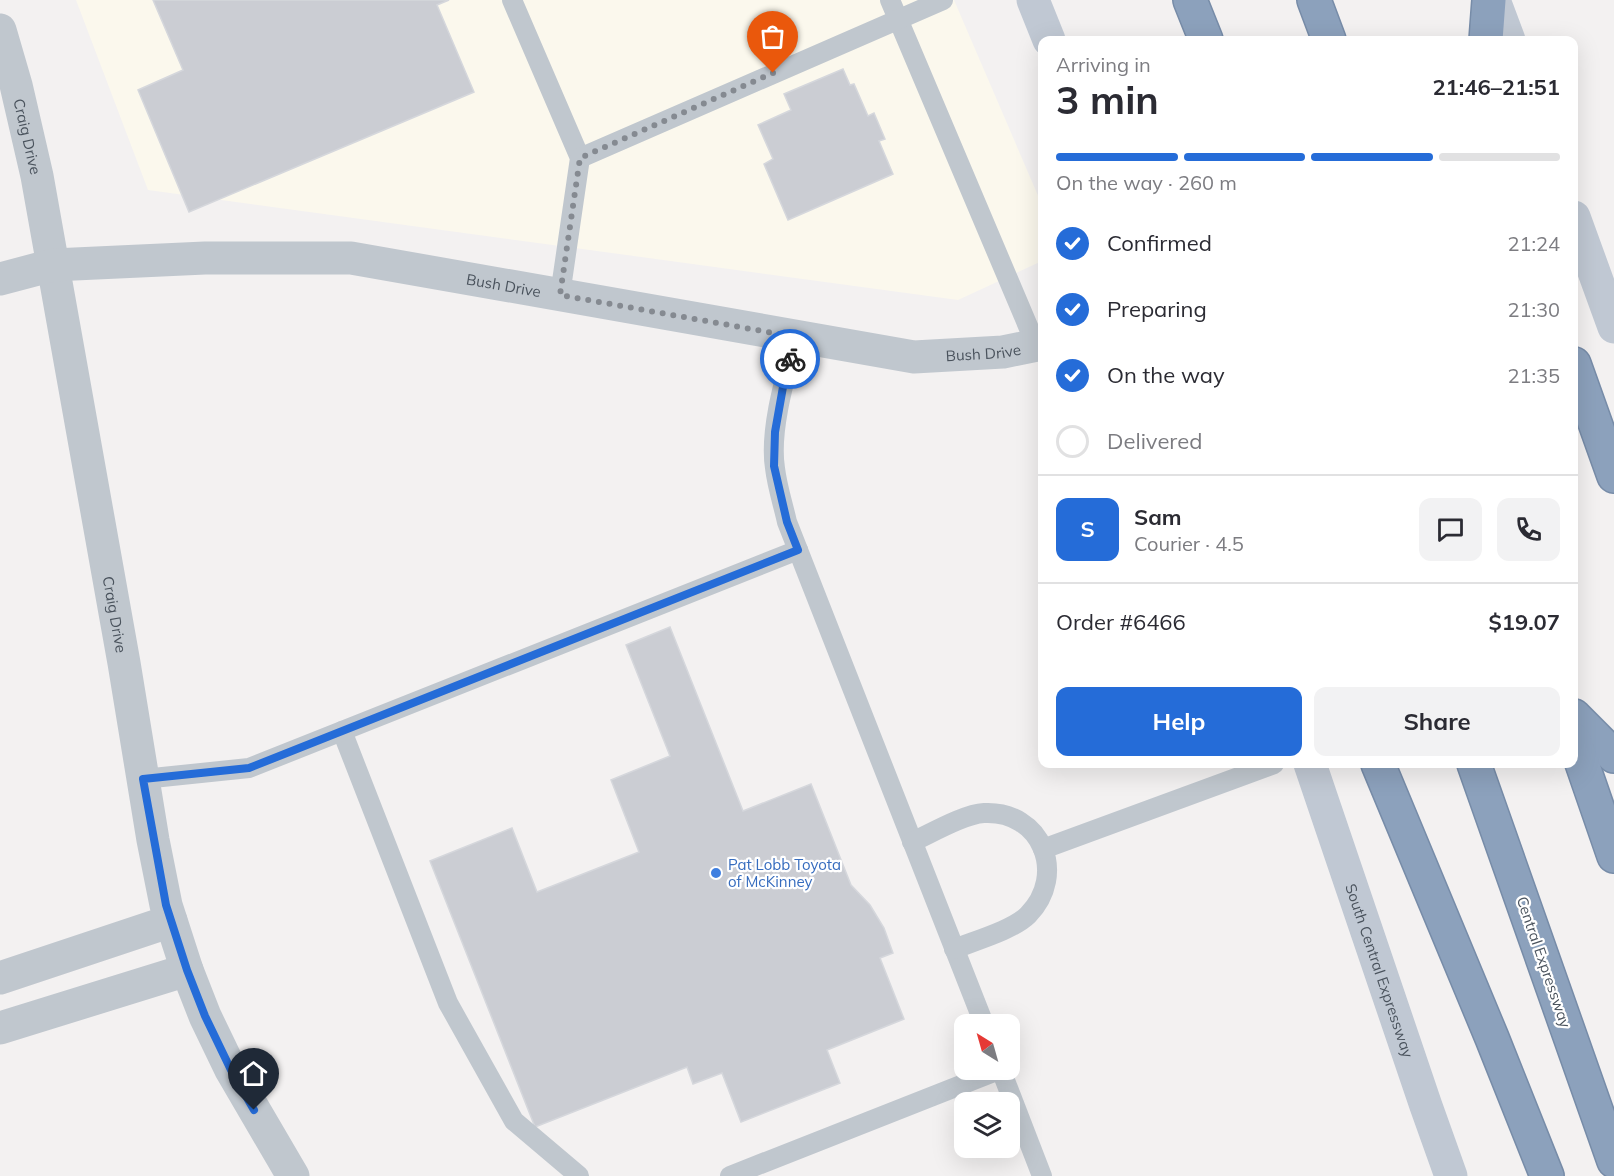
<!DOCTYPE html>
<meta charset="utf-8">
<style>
:root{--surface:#fff;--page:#f2f2f3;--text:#2b2b33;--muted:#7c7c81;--line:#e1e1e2;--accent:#256cd8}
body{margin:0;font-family:Mulish,sans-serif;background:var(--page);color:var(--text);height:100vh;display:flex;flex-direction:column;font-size:22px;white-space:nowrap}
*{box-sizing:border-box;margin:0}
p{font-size:20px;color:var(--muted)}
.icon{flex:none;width:33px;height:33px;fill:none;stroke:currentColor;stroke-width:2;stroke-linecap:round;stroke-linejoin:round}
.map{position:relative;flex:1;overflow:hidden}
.details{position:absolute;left:1038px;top:36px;width:540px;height:732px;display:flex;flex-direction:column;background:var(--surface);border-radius:12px;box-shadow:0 6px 24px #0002}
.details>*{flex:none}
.needle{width:39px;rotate:323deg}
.controls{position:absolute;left:954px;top:1014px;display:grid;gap:12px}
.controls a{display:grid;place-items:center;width:66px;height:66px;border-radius:12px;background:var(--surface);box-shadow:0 6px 24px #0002;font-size:30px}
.pin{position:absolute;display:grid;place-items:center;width:51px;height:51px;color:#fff;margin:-62px -26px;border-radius:50% 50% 50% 0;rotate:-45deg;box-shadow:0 0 6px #0007}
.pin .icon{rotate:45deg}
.courier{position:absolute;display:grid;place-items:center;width:60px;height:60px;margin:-30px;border:4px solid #256cd8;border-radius:50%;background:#fff;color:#222;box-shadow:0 2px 8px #0007}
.summary em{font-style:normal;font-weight:700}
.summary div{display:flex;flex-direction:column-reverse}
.summary{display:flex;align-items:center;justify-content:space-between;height:102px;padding:0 18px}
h1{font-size:39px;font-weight:700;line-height:45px}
.bar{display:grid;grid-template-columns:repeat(4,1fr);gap:9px 6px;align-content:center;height:72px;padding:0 18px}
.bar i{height:8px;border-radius:4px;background:var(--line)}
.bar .active{background:var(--accent)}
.bar p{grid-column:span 4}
.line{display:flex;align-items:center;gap:15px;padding:0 18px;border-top:2px solid var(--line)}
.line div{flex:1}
.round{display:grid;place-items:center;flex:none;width:63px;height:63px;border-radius:12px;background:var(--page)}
ol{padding:0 18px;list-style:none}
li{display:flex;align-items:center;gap:18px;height:66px}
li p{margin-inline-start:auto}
li .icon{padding:6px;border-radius:50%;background:var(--accent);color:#fff;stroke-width:4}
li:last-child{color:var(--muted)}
li i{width:33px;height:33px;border:3px solid var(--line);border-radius:50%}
.action{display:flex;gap:12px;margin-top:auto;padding:12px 18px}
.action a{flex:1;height:69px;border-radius:12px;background:var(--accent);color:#fff;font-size:24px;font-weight:700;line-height:69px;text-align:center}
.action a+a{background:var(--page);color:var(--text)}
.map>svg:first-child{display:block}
.commercial{fill:#fbf8ed}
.building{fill:#cbcdd3;stroke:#d5d7dc;stroke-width:1.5}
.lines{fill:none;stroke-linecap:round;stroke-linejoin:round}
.motorway-casing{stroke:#778ca8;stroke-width:36}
.service{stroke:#c0c7ce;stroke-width:20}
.minor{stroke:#c0c7ce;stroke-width:33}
.secondary{stroke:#c0c8d3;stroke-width:33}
.motorway{stroke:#8ca1bc;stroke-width:33}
.done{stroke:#858a91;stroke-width:6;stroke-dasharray:0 10.8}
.route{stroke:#256cd8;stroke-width:8}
.shop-dot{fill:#3f7fe0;stroke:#fff;stroke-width:2}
.labels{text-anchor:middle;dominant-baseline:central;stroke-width:4.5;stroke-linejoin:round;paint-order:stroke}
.street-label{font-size:15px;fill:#4a535d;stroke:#fff}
.shop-label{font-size:15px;fill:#366cbe;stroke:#fff;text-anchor:start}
</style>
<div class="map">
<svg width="1614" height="1176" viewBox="0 0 1614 1176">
<rect width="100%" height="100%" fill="#f3f1f1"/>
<path class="commercial" d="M76,0H954L1042,205V261L958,300L148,190Z"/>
<g class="building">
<path d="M153,0H449L437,5L474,92L189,212L138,90L183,70Z"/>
<path d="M843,69L850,85L854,84L868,116L874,113L885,139L879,141L893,174L788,220L764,164L773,159L758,125L791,110L784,94Z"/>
<path d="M670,627L743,811L811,784L851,885L870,905L884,928L893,953L880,958L904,1019L827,1050L840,1083L741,1122L722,1073L693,1084L687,1067L535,1127L430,861L512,828L537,892L639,852L611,780L670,756L626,645Z"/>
</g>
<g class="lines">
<defs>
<g id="motorway">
<path d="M1190,0L1206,40"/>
<path d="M1314,0L1329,40"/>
<path d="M1486,40L1489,0"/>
<path d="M1574,364L1614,476"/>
<path d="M1574,716L1614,756"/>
<path d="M1574,740L1614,856"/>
<path d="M1378,764L1492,1038L1547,1176"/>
<path d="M1474,764L1614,1161"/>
</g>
</defs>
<use href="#motorway" class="motorway-casing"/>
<g class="service">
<path d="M512,0L580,158L560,295"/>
<path d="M890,0L1036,345"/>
<path d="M580,158L943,0"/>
<path d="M796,337C786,374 769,430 775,468C777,486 783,504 787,522L984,1024"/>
<path d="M342,731L448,1003L514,1121L579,1176"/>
<path d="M143,779L249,768L798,550"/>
<path d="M912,842C930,834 964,814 984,813C1041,810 1068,874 1028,915C1013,930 974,941 954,949"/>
<path d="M1043,849L1274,764"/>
<path d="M1001,1070L1042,1176"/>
<path d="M730,1176L999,1070"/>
</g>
<g class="minor">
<path id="s1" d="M0,30L16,85L37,176L124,663L153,840L166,905L187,970L205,1016L231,1070L293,1176"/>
<path id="s2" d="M0,279L53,265L205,258H351L914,357L1003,352L1042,344"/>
<path d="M0,978L171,921"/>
<path d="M0,1028L187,970"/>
</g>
<g class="secondary">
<path d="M1033,0L1049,40"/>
<path d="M1494,0L1509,40"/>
<path d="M1574,217L1614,327"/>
<path id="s3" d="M1310,764L1426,1106L1451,1176"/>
</g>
<use href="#motorway" class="motorway"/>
</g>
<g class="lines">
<path class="done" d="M773,73L580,158L560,295L796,337L790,359"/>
<path class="route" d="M254,1110L231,1070L205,1016L187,970L166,905L143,779L249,768L798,550L787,522L774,466L775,432L783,387L790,359"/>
</g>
<circle class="shop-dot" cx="716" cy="873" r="6"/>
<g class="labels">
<g class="street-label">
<text stroke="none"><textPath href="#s1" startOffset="110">Craig Drive</textPath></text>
<text stroke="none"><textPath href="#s2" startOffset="508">Bush Drive</textPath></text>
<text stroke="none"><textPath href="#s2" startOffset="994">Bush Drive</textPath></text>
<text stroke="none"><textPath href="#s1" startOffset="596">Craig Drive</textPath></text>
<text transform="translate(1544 962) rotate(71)">Central Expressway</text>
<text stroke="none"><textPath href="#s3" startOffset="218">South Central Expressway</textPath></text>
</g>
<g class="shop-label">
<text x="728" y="864">Pat Lobb Toyota<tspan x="728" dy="17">of McKinney</tspan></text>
</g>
</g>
</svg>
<div class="controls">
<a><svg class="needle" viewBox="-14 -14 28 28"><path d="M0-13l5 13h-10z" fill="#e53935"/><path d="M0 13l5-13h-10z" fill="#7c7c81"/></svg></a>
<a><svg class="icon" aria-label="layers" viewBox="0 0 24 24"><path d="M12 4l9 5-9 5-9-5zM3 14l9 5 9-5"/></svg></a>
</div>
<div class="pin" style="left:773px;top:73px;background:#ea580c"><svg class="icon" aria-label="bag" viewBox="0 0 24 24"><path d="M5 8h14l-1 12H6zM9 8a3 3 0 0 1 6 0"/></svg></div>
<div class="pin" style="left:254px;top:1110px;background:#1f2937"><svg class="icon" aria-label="home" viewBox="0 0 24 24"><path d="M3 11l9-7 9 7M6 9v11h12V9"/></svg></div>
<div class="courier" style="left:790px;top:359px"><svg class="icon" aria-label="bike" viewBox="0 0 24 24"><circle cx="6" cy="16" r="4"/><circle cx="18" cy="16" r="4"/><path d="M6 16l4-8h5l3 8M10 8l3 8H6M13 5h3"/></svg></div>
<section class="details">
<div class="summary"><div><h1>3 min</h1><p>Arriving in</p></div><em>21:46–21:51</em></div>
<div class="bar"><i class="active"></i><i class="active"></i><i class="active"></i><i></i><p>On the way · 260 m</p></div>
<ol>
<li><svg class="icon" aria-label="check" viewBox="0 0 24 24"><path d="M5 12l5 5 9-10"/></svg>Confirmed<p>21:24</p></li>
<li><svg class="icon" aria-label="check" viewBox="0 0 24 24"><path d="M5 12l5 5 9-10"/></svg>Preparing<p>21:30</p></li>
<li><svg class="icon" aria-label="check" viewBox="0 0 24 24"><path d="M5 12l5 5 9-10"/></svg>On the way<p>21:35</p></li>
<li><i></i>Delivered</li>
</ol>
<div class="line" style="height:108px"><b class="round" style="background:var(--accent);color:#fff">S</b><div><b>Sam</b><p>Courier · 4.5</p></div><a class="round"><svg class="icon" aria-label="chat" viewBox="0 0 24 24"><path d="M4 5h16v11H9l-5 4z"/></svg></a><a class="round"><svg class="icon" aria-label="phone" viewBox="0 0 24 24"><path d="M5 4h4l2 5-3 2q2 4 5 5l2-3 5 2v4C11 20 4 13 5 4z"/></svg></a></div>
<div class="line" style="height:78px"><div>Order #6466</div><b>$19.07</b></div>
<div class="action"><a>Help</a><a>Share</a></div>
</section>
</div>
